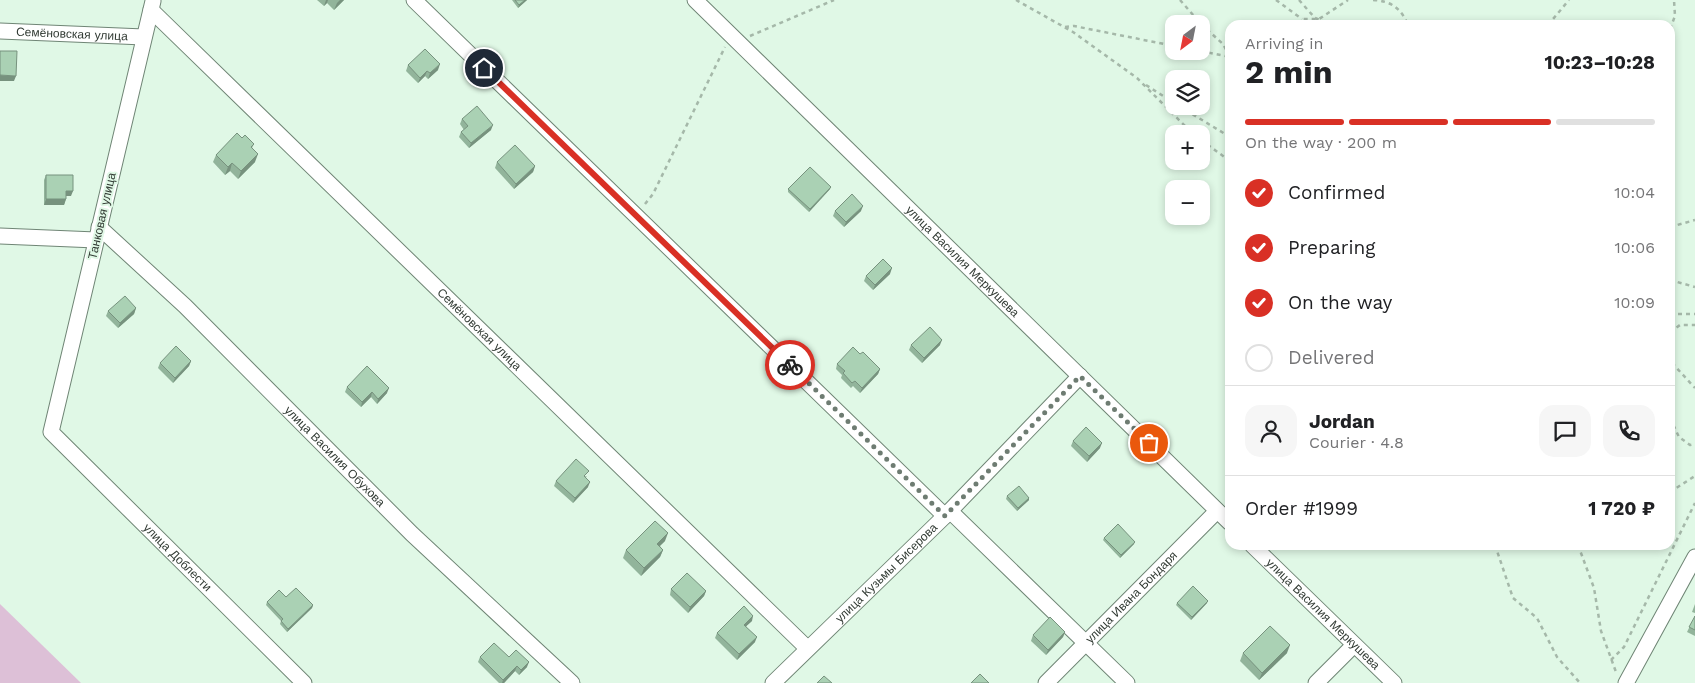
<!DOCTYPE html>
<meta charset="utf-8">
<style>
:root{--surface:#fff;--page:#f6f6f6;--text:#202124;--muted:#757577;--line:#e0e0e0;--accent:#d93025}
body{margin:0;font-family:"Work Sans",sans-serif;background:var(--page);color:var(--text);height:100vh;display:flex;flex-direction:column;font-size:19px;white-space:nowrap}
*{box-sizing:border-box;margin:0}
p{font-size:16px;color:var(--muted)}
.icon{flex:none;width:28px;height:28px;fill:none;stroke:currentColor;stroke-width:2;stroke-linecap:round;stroke-linejoin:round}
.map{position:relative;flex:1;overflow:hidden}
.panel{position:absolute;left:1225px;top:20px;width:450px;height:530px;display:flex;flex-direction:column;background:var(--surface);border-radius:15px;box-shadow:0 2px 8px #0003}
.panel>*{flex:none}
.needle{width:32px;rotate:212deg}
.controls{position:absolute;left:1165px;top:15px;display:grid;gap:10px}
.controls a{display:grid;place-items:center;width:45px;height:45px;border-radius:10px;background:var(--surface);box-shadow:0 2px 8px #0003;font-size:25px}
.pin{position:absolute;display:grid;place-items:center;width:42px;height:42px;color:#fff;margin:-21px;border:2px solid #fff;border-radius:50%;box-shadow:0 1px 5px #0007}
.courier{position:absolute;display:grid;place-items:center;width:50px;height:50px;margin:-25px;border:4px solid #d93025;border-radius:50%;background:#fff;color:#222;box-shadow:0 1px 6px #0007}
.summary em{font-style:normal;font-weight:700}
.summary div{display:flex;flex-direction:column-reverse}
.summary{display:flex;align-items:center;justify-content:space-between;height:85px;padding:0 20px}
h1{font-size:32px;font-weight:700;line-height:38px}
.bar{display:grid;grid-template-columns:repeat(4,1fr);gap:8px 5px;align-content:center;height:60px;padding:0 20px}
.bar i{height:6px;border-radius:4px;background:var(--line)}
.bar .active{background:var(--accent)}
.bar p{grid-column:span 4}
.line{display:flex;align-items:center;gap:12px;padding:0 20px;border-top:1px solid var(--line)}
.line div{flex:1}
.round{display:grid;place-items:center;flex:none;width:52px;height:52px;border-radius:15px;background:var(--page)}
ol{padding:0 20px;list-style:none}
li{display:flex;align-items:center;gap:15px;height:55px}
li p{margin-inline-start:auto}
li .icon{padding:5px;border-radius:50%;background:var(--accent);color:#fff;stroke-width:4}
li:last-child{color:var(--muted)}
li i{width:28px;height:28px;border:2px solid var(--line);border-radius:50%}
.map>svg:first-child{display:block}
.green{fill:#ddc0d7}
.lines{fill:none;stroke-linecap:round;stroke-linejoin:round}
.minor-casing{stroke:#6f8575;stroke-width:17}
.path{stroke:#a5b8a9;stroke-width:2.5;stroke-dasharray:4 4;stroke-linecap:butt}
.minor{stroke:#fff;stroke-width:15}
.wall{fill:#92b49b}
.shaded-wall{fill:#77927e}
.building{fill:#aad1b4;stroke:#77927e}
.done{stroke:#6e7c72;stroke-width:5;stroke-dasharray:0 9}
.route{stroke:#d93025;stroke-width:6}
.labels{text-anchor:middle;dominant-baseline:central;stroke-width:4;stroke-linejoin:round;paint-order:stroke}
.street-label{font-size:12px;fill:#313a33;stroke:#e0f8e6}
</style>
<div class="map">
<svg width="1695" height="683" viewBox="0 0 1695 683">
<rect width="100%" height="100%" fill="#e0f8e6"/>
<path class="green" d="M0,604L81,683H0Z"/>
<g class="lines">
<defs>
<g id="minor">
<path d="M414,0L945,516"/>
<path id="s1" d="M695,0L1230,523"/>
<path id="s2" d="M153,1L51,432L304,683"/>
<path id="s3" d="M151,10L807,648"/>
<path id="s4" d="M0,31L144,37"/>
<path id="s5" d="M99,227L185,306L412,534L572,683"/>
<path d="M0,236L96,240"/>
<path d="M950,511L1127,683"/>
<path id="s6" d="M1252,545L1394,683"/>
<path id="s7" d="M773,683L945,516L1080,376"/>
<path id="s8" d="M1046,683L1217,511"/>
<path d="M1316,683L1354,645"/>
<path d="M1626,683L1695,557"/>
</g>
</defs>
<use href="#minor" class="minor-casing"/>
<g class="path">
<path d="M1016,0L1073,32L1137,78L1193,134"/>
<path d="M1180,0L1201,24"/>
<path d="M1276,0L1302,19"/>
<path d="M1299,0L1315,18L1332,25"/>
<path d="M1373,0C1391,1 1401,8 1408,25"/>
<path d="M1201,24L1223,44L1230,57"/>
<path d="M1300,25L1302,19H1319L1348,0"/>
<path d="M1548,25L1569,0"/>
<path d="M1065,27L1074,26L1174,46"/>
<path d="M1670,29L1675,16L1674,0"/>
<path d="M750,36L834,0"/>
<path d="M1201,51L1230,57"/>
<path d="M1146,85L1174,103"/>
<path d="M1179,106L1230,137"/>
<path d="M1201,140L1230,161"/>
<path d="M645,204L653,194L725,47"/>
<path d="M1670,227L1695,220"/>
<path d="M1670,280L1695,287"/>
<path d="M1670,314H1695"/>
<path d="M1670,332L1680,325H1695"/>
<path d="M1670,355L1673,364L1695,388"/>
<path d="M1670,418L1679,437L1690,445L1695,444"/>
<path d="M1670,492L1695,476"/>
<path d="M1495,545L1513,598L1537,618L1557,657L1580,683"/>
<path d="M1578,545L1594,588L1601,631L1616,672"/>
<path d="M1611,660L1624,647L1695,503"/>
</g>
<use href="#minor" class="minor"/>
</g>
<g class="wall">
<path d="M317,0H344L334,10L327,3L324,6Z"/>
<path d="M512,0H527L518,8Z"/>
<path d="M408,65L438,70L428,79L425,76L418,83L406,71Z"/>
<path d="M462,119L491,130L469,148L459,137L461,132L464,130L460,124Z"/>
<path d="M242,138L254,144L252,148L255,162L238,179L230,171L225,175L213,162L216,155Z"/>
<path d="M497,162L535,166L533,172L514,189L495,168Z"/>
<path d="M46,175L71,196H66V199L64,205H44V180Z"/>
<path d="M788,189H830L809,212L788,192Z"/>
<path d="M835,211H861L844,227L833,216Z"/>
<path d="M890,274L873,290L864,281L866,276Z"/>
<path d="M136,308L134,314L118,328L106,316L108,311Z"/>
<path d="M911,345H940L922,363L909,350Z"/>
<path d="M860,354L880,369L878,374L860,393L853,386L851,388L841,378L842,375L836,369L837,364Z"/>
<path d="M191,361L189,366L173,383L158,368L160,363Z"/>
<path d="M347,387L387,393L377,404L371,397L361,407L345,392Z"/>
<path d="M1073,441L1100,448L1087,462L1071,446Z"/>
<path d="M587,476L586,477L588,487L573,503L554,486L556,481Z"/>
<path d="M1007,496L1029,498V500L1017,511L1006,499Z"/>
<path d="M1104,538L1134,544L1120,558L1103,540Z"/>
<path d="M665,541L660,546L663,550L660,557L641,576L623,558L626,550Z"/>
<path d="M671,589L706,591L704,596L688,613L670,595Z"/>
<path d="M286,597L313,605L312,608L287,632L280,624L281,621L266,605L267,602Z"/>
<path d="M1177,603H1207L1191,620L1176,605Z"/>
<path d="M1695,604V613L1692,612Z"/>
<path d="M1695,616V636L1687,632Z"/>
<path d="M752,621L746,626L755,642L737,660L715,638L717,633Z"/>
<path d="M1065,632L1063,637L1046,655L1031,641L1033,635Z"/>
<path d="M1243,653H1287L1259,680L1240,661Z"/>
<path d="M480,657H509L527,667L519,675L515,671L504,683H499L478,662Z"/>
</g>
<g class="shaded-wall">
<path d="M326,0H328L327,3L324,6Z"/>
<path d="M340,0H344L334,10L337,3Z"/>
<path d="M525,0H527L518,8L519,5Z"/>
<path d="M440,64L438,70L428,79L430,73Z"/>
<path d="M427,71L425,76L418,83L420,78Z"/>
<path d="M0,75L16,76L14,81H0Z"/>
<path d="M493,125L491,130L469,148L471,143Z"/>
<path d="M258,154L255,162L238,179L241,171Z"/>
<path d="M232,163L230,171L225,175L228,167Z"/>
<path d="M535,166L533,172L514,189L516,184Z"/>
<path d="M831,187L830,189L809,212L810,209Z"/>
<path d="M66,191H73L71,196H64Z"/>
<path d="M46,199H66L64,205H44Z"/>
<path d="M863,206L861,211L844,227L846,222Z"/>
<path d="M892,268L890,274L873,290L875,285Z"/>
<path d="M136,308L134,314L118,328L120,323Z"/>
<path d="M942,340L940,345L922,363L924,358Z"/>
<path d="M191,361L189,366L173,383L175,378Z"/>
<path d="M880,369L878,374L860,393L862,388Z"/>
<path d="M389,388L387,393L377,404L378,399Z"/>
<path d="M372,392L371,397L361,407L362,402Z"/>
<path d="M1102,443L1100,448L1087,462L1089,456Z"/>
<path d="M590,482L588,487L573,503L575,498Z"/>
<path d="M1029,498V500L1017,511L1018,508Z"/>
<path d="M668,533L665,541L654,551L657,544Z"/>
<path d="M1135,542L1134,544L1120,558L1121,555Z"/>
<path d="M663,550L660,557L641,576L644,568Z"/>
<path d="M706,591L704,596L688,613L690,607Z"/>
<path d="M1208,601L1207,603L1191,620L1192,617Z"/>
<path d="M313,605L312,608L287,632L288,629Z"/>
<path d="M753,616L752,621L742,630L744,625Z"/>
<path d="M1065,632L1063,637L1046,655L1048,650Z"/>
<path d="M757,637L755,642L737,660L739,654Z"/>
<path d="M1290,645L1287,653L1259,680L1262,673Z"/>
<path d="M529,662L527,667L519,675L521,670Z"/>
<path d="M517,666L515,671L504,683H502L503,680Z"/>
</g>
<g class="building">
<path d="M515,0H525L519,5Z"/>
<path d="M425,49L440,64L430,73L427,71L420,78L408,65Z"/>
<path d="M0,51H17L16,76L0,75Z"/>
<path d="M477,106L493,125L471,143L461,132L468,126L462,119Z"/>
<path d="M237,133L242,138L245,135L254,144L251,147L258,154L241,171L232,163L228,167L216,155Z"/>
<path d="M515,145L535,166L516,184L497,162Z"/>
<path d="M810,167L831,187L810,209L788,189Z"/>
<path d="M46,175H73V191H66V199H46Z"/>
<path d="M852,194L863,206L846,222L835,211Z"/>
<path d="M883,259L892,268L875,285L866,276Z"/>
<path d="M125,296L136,308L120,323L108,311Z"/>
<path d="M930,327L942,340L924,358L911,345Z"/>
<path d="M176,346L191,361L175,378L160,363Z"/>
<path d="M853,347L860,354L863,352L880,369L862,388L855,381L852,383L843,373L845,371L837,364Z"/>
<path d="M367,366L389,388L378,399L372,392L362,402L347,387Z"/>
<path d="M1086,427L1102,443L1089,456L1073,441Z"/>
<path d="M576,459L589,471L584,476L590,482L575,498L556,481Z"/>
<path d="M1019,486L1029,498L1018,508L1007,496Z"/>
<path d="M655,521L668,533L657,544L663,550L644,568L626,550Z"/>
<path d="M1118,524L1135,542L1121,555L1104,538Z"/>
<path d="M687,573L706,591L690,607L671,589Z"/>
<path d="M1193,586L1208,601L1192,617L1177,603Z"/>
<path d="M296,588L313,605L288,629L281,621L283,619L267,602L279,590L286,597Z"/>
<path d="M744,606L753,616L744,625L757,637L739,654L717,633Z"/>
<path d="M1695,616V630L1689,627Z"/>
<path d="M1050,617L1065,632L1048,650L1033,635Z"/>
<path d="M1270,626L1290,645L1262,673L1243,653Z"/>
<path d="M494,643L509,657L516,650L529,662L521,670L517,666L503,680L480,657Z"/>
<path d="M980,674L989,683H971Z"/>
<path d="M824,676L832,683H817Z"/>
</g>
<g class="lines">
<path class="done" d="M790,365L945,516L1080,376L1149,443"/>
<path class="route" d="M484,68L790,365"/>
</g>
<g class="labels">
<g class="street-label">
<text stroke="none"><textPath href="#s4" startOffset="72">Семёновская улица</textPath></text>
<text transform="translate(102 216) rotate(-77)">Танковая улица</text>
<text stroke="none"><textPath href="#s1" startOffset="374">улица Василия Меркушева</textPath></text>
<text stroke="none"><textPath href="#s3" startOffset="458">Семёновская улица</textPath></text>
<text stroke="none"><textPath href="#s5" startOffset="329">улица Василия Обухова</textPath></text>
<text stroke="none"><textPath href="#s2" startOffset="621">улица Доблести</textPath></text>
<text stroke="none"><textPath href="#s7" startOffset="158">улица Кузьмы Бисерова</textPath></text>
<text stroke="none"><textPath href="#s8" startOffset="121">улица Ивана Бондаря</textPath></text>
<text stroke="none"><textPath href="#s6" startOffset="99">улица Василия Меркушева</textPath></text>
</g>
</g>
</svg>
<div class="controls">
<a><svg class="needle" viewBox="-14 -14 28 28"><path d="M0-13l5 13h-10z" fill="#e53935"/><path d="M0 13l5-13h-10z" fill="#757577"/></svg></a>
<a><svg class="icon" aria-label="layers" viewBox="0 0 24 24"><path d="M12 4l9 5-9 5-9-5zM3 14l9 5 9-5"/></svg></a>
<a>+</a>
<a>−</a>
</div>
<div class="pin" style="left:1149px;top:443px;background:#ea580c"><svg class="icon" aria-label="bag" viewBox="0 0 24 24"><path d="M5 8h14l-1 12H6zM9 8a3 3 0 0 1 6 0"/></svg></div>
<div class="pin" style="left:484px;top:68px;background:#1f2937"><svg class="icon" aria-label="home" viewBox="0 0 24 24"><path d="M3 11l9-7 9 7M6 9v11h12V9"/></svg></div>
<div class="courier" style="left:790px;top:365px"><svg class="icon" aria-label="bike" viewBox="0 0 24 24"><circle cx="6" cy="16" r="4"/><circle cx="18" cy="16" r="4"/><path d="M6 16l4-8h5l3 8M10 8l3 8H6M13 5h3"/></svg></div>
<section class="panel">
<div class="summary"><div><h1>2 min</h1><p>Arriving in</p></div><em>10:23–10:28</em></div>
<div class="bar"><i class="active"></i><i class="active"></i><i class="active"></i><i></i><p>On the way · 200 m</p></div>
<ol>
<li><svg class="icon" aria-label="check" viewBox="0 0 24 24"><path d="M5 12l5 5 9-10"/></svg>Confirmed<p>10:04</p></li>
<li><svg class="icon" aria-label="check" viewBox="0 0 24 24"><path d="M5 12l5 5 9-10"/></svg>Preparing<p>10:06</p></li>
<li><svg class="icon" aria-label="check" viewBox="0 0 24 24"><path d="M5 12l5 5 9-10"/></svg>On the way<p>10:09</p></li>
<li><i></i>Delivered</li>
</ol>
<div class="line" style="height:90px"><a class="round"><svg class="icon" aria-label="person" viewBox="0 0 24 24"><circle cx="12" cy="8" r="4"/><path d="M4 21q1-7 8-7t8 7"/></svg></a><div><b>Jordan</b><p>Courier · 4.8</p></div><a class="round"><svg class="icon" aria-label="chat" viewBox="0 0 24 24"><path d="M4 5h16v11H9l-5 4z"/></svg></a><a class="round"><svg class="icon" aria-label="phone" viewBox="0 0 24 24"><path d="M5 4h4l2 5-3 2q2 4 5 5l2-3 5 2v4C11 20 4 13 5 4z"/></svg></a></div>
<div class="line" style="height:65px"><div>Order #1999</div><b>1 720 ₽</b></div>
</section>
</div>
